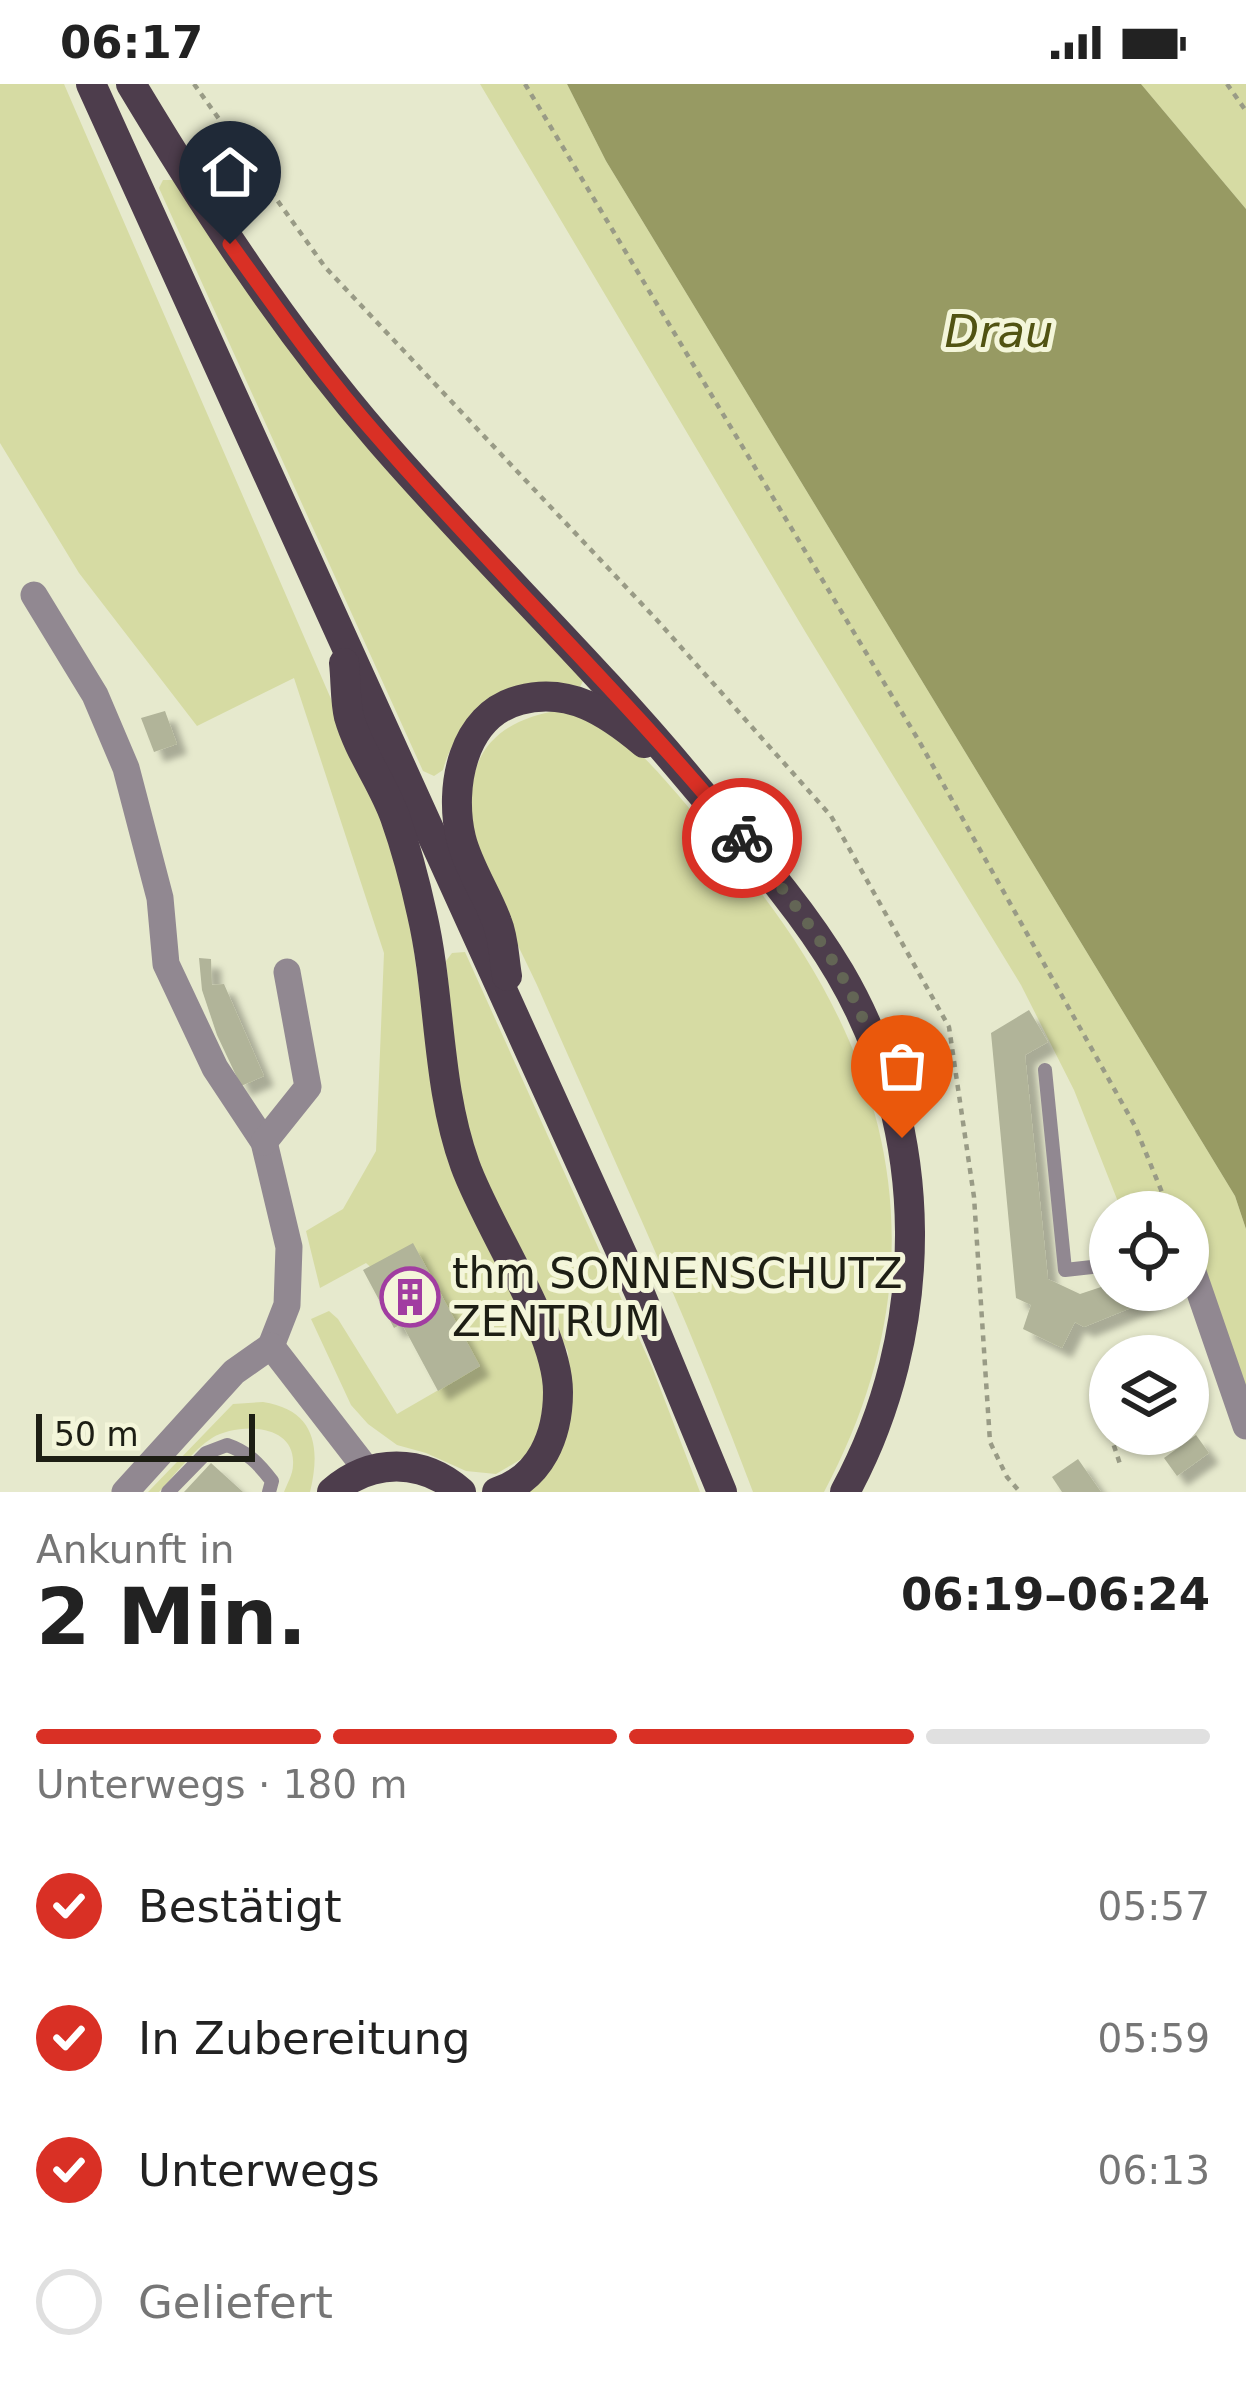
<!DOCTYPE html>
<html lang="de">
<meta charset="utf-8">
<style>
:root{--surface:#fff;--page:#f2f2f2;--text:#222;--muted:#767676;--line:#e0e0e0;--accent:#d93025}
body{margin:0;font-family:"DejaVu Sans",sans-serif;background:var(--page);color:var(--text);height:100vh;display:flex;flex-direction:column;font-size:45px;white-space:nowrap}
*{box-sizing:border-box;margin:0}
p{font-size:39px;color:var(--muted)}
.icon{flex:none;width:66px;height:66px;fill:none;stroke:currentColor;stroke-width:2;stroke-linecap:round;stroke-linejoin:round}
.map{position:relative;height:1408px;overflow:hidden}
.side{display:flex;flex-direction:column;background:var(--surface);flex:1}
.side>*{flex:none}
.tools{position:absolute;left:1089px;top:1107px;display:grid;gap:24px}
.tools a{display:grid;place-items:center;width:120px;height:120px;border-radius:50%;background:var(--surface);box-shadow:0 3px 9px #0004;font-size:60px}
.scale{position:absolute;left:36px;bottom:30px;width:219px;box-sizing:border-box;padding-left:12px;border:6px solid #1d1e14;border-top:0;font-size:33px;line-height:42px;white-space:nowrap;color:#1d1e14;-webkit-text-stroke:9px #f4f6da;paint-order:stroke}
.pin{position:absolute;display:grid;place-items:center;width:102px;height:102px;color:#fff;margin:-123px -51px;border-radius:50% 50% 50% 0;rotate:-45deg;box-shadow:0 0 12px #0007}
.pin .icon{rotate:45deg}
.courier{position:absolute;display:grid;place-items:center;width:120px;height:120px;margin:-60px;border:9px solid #d93025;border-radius:50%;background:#fff;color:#222;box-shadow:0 3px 15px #0007}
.headline em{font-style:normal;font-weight:600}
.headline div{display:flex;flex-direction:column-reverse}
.headline{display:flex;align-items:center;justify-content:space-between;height:204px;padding:0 36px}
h1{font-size:78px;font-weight:600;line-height:90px}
.bar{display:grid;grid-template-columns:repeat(4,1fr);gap:18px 12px;align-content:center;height:144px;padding:0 36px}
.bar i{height:15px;border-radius:9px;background:var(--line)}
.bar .current{background:var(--accent)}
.bar p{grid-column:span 4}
ol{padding:0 36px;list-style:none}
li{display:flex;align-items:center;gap:36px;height:132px}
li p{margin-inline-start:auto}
li .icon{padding:12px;border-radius:50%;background:var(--accent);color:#fff;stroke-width:4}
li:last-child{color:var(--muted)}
li i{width:66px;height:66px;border:6px solid var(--line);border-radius:50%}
.status{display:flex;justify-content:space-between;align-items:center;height:84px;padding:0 60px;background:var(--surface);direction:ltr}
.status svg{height:33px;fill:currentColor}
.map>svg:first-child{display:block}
.green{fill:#d6dba3}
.water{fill:#979a63}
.building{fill:#b1b499;filter:url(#shadow)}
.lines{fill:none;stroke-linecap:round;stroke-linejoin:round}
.path{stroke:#999b86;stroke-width:4.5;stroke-dasharray:6 6;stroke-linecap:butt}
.lane{stroke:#918891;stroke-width:14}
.street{stroke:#918891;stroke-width:27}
.primary{stroke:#4d3d4c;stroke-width:30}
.done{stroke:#636555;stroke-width:12;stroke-dasharray:0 21.6}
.route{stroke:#d93025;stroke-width:15}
.labels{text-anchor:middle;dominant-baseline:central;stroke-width:10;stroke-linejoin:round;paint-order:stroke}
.poi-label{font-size:42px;fill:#1d1e14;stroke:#f4f6da;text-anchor:start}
.water-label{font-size:45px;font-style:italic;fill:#515312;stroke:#f4f6da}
</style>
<div class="status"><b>06:17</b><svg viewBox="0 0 49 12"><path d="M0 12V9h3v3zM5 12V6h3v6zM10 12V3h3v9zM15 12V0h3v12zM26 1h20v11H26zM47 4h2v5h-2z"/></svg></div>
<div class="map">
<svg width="1246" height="1408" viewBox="0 0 1246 1408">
<defs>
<filter id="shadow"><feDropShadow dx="10" dy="10" stdDeviation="3" flood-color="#0004"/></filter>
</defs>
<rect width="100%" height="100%" fill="#e6e9cd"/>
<g class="green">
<path d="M0,0H64L384,737L408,825L433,1003L545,1271V1335L528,1371L496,1390L466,1387L426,1369L397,1361L368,1340L351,1321L311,1235L329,1227L338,1235L397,1330L480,1282L366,1179L320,1204L306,1147L343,1125L376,1067L384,869L294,594L197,642L79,489L0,359Z"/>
<path d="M480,0H567L606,77L1235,1112L1246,1145V1311L1192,1147H1188V1128H1122L1074,1006L1021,901L806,549Z"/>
<path d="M1141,0H1246V125Z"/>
<path d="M163,96H174L585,593L580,603C520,588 459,626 443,686L434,692L423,687L159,104Z"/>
<path d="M560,626C574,631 590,634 603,641C638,658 684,720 712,750C888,946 953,1166 824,1408H753C712,1299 667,1192 619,1086C592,1024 564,963 537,901C512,847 464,763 472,703C478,653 514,634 560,626Z"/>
<path d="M465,868L652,1283L700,1408H527L571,1317L568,1268L484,1100L462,1028L446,877L452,869Z"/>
<path d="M263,1318C315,1326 321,1363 310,1408H284C287,1400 293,1390 293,1381C296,1338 237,1339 212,1354C193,1366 175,1391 159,1408H148L233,1320Z"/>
</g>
<path class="water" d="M567,0H1141L1246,125V1145L1235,1112L606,77Z"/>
<g class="building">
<path d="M165,627L177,660L154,668L141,634Z"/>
<path d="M199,874L211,875L212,901L224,900L264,992L241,1002L217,951L202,906Z"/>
<path d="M1029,926L1048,958L1025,971L1048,1195L1080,1210L1110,1200V1206H1149L1153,1215L1084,1243L1075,1238L1062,1264L1023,1245L1031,1221L1016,1214L991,949Z"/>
<path d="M413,1159L480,1282L438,1307L402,1240L394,1244L363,1186Z"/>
<path d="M1196,1351L1209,1369L1177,1392L1164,1374Z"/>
<path d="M1078,1375L1101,1408H1062L1052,1393Z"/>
<path d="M211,1379L243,1408H184Z"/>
</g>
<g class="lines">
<g class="path">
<path d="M194,0L325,183L656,535L831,732L949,943L974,1113L990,1358L1007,1393L1020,1408"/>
<path d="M525,0L919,657L1135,1042L1170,1128"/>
<path d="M1227,0L1246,27"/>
<path d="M1110,1327L1104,1332L1110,1349"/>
<path d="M1110,1350L1121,1383"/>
</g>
<g class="lane">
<path d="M1045,986L1065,1186L1110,1181"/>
<path d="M168,1408L206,1369L227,1361C248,1368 259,1380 272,1397L269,1408"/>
</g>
<g class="street">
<path d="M34,511L95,611L126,684L160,814L166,880L215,984L264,1058L289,1163L287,1221L271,1262"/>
<path d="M264,1058L308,1003L287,888"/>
<path d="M1188,1174L1246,1342"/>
<path d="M125,1408L234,1288L271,1262L367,1386"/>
</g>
<g class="primary">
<path d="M91,0L641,1212L722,1408"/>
<path d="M131,0C206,125 284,245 379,355C480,472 592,578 690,696C743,759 798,818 840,889C933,1048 932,1247 845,1408"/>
<path d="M344,579C346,596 345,617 349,633C359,668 383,699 395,733C406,764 415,798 422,830C441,912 436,1001 465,1081C488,1145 558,1246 558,1308C558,1351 541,1394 497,1408"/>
<path d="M507,892C504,875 504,855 497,838C487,810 468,783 461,754C449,704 462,631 520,616C569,603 607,628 644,659"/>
<path d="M332,1408C371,1374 422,1374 461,1408"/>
</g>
</g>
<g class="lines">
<path class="done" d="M742,754C777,797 812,841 840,889C870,940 886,997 902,1054"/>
<path class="route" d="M230,160C278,227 325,293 380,355C498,491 628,615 742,754"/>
</g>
<defs>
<symbol id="building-ring" viewBox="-11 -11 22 22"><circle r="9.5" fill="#f4f6da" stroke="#a13da1" stroke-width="1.5"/><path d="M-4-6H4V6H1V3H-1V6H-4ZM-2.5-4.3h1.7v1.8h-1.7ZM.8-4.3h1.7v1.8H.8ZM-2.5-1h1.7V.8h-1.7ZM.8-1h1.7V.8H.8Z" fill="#a13da1"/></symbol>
</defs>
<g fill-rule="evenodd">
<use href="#building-ring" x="377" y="1180" width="66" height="66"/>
</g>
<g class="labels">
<g class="poi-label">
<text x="452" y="1189">thm SONNENSCHUTZ<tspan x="452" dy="48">ZENTRUM</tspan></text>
</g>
<g class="water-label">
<text x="999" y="247">Drau</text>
</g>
</g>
</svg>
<div class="tools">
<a><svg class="icon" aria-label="locate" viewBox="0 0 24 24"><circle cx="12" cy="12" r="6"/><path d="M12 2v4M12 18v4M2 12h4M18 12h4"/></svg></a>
<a><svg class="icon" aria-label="layers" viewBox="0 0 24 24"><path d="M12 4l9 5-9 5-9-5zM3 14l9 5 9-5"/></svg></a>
</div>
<div class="scale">50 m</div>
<div class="pin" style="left:902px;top:1054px;background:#ea580c"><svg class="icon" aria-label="bag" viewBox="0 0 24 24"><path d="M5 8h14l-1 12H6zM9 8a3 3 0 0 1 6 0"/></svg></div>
<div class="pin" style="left:230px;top:160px;background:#1f2937"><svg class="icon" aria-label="home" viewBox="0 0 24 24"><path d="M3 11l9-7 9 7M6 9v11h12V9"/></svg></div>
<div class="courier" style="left:742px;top:754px"><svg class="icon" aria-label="bike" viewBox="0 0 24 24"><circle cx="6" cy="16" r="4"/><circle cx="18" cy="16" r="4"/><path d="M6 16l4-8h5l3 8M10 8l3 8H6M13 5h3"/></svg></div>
</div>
<section class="side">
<div class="headline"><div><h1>2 Min.</h1><p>Ankunft in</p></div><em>06:19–06:24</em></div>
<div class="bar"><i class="current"></i><i class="current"></i><i class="current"></i><i></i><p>Unterwegs · 180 m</p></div>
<ol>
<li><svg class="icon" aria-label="check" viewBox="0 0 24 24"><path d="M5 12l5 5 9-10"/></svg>Bestätigt<p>05:57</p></li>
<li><svg class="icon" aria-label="check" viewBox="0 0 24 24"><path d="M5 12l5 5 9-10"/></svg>In Zubereitung<p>05:59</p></li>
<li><svg class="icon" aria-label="check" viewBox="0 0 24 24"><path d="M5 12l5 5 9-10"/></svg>Unterwegs<p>06:13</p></li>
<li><i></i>Geliefert</li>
</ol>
</section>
